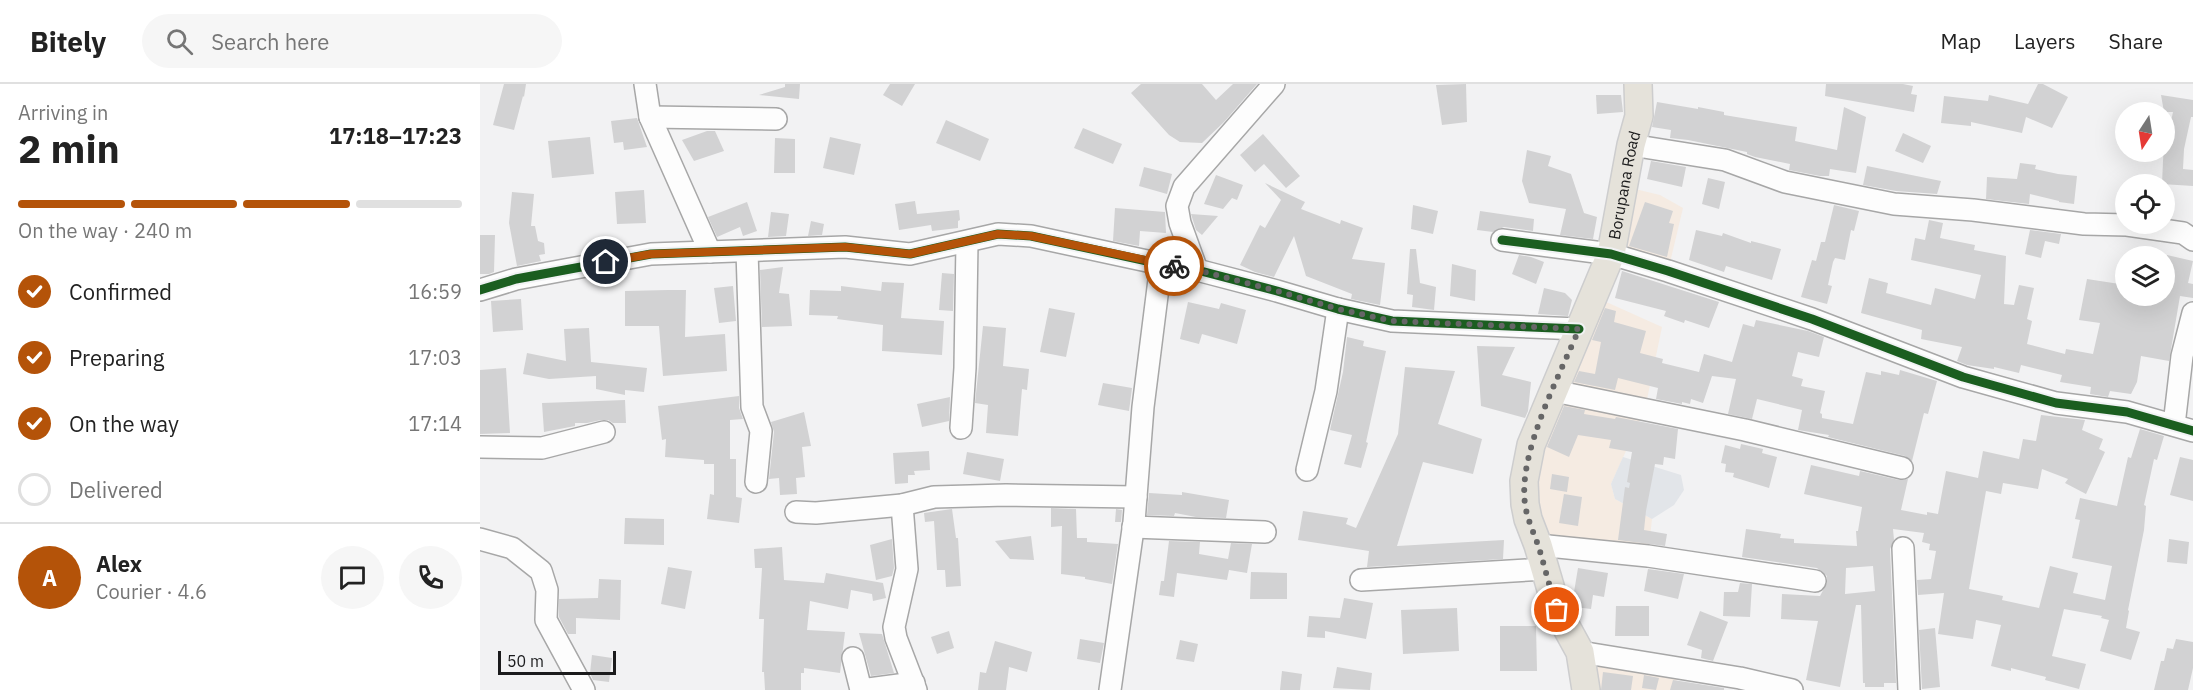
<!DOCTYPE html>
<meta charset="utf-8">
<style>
:root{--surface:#fff;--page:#f6f6f6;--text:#222;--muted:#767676;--line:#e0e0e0;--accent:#b45309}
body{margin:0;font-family:"IBM Plex Sans",sans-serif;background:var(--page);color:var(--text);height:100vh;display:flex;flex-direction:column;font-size:22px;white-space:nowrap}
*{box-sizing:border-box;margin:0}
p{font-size:20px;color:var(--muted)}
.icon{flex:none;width:33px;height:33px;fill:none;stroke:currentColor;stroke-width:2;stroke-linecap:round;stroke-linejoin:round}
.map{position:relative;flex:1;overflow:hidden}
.drawer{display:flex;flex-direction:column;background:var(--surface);width:480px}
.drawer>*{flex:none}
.needle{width:39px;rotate:192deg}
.buttons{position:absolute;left:1635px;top:18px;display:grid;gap:12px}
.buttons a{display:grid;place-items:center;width:60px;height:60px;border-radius:50%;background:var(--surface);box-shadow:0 6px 24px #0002;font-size:30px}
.scale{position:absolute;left:18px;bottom:15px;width:118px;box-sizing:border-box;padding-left:6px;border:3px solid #1b1b1c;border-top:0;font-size:16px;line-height:21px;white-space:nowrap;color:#1b1b1c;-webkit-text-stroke:4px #f1f2f4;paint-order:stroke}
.pin{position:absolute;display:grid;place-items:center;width:51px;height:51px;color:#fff;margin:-26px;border:3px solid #fff;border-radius:50%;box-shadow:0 2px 6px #0007}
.courier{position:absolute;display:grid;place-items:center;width:60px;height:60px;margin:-30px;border:4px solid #b45309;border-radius:50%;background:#fff;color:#222;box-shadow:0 2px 8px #0007}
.head em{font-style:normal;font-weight:700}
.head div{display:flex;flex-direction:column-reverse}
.head{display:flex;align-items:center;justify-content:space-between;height:102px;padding:0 18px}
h1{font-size:39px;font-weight:700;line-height:45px}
.bar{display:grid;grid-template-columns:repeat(4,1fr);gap:9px 6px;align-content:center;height:72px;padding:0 18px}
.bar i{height:8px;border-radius:4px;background:var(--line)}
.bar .current{background:var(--accent)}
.bar p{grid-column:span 4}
.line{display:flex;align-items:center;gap:15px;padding:0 18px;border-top:2px solid var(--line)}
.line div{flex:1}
.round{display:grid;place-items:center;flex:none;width:63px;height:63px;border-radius:32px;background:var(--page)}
ol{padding:0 18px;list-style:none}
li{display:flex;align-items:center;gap:18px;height:66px}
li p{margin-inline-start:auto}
li .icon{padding:6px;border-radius:50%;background:var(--accent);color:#fff;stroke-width:4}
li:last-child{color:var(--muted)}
li i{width:33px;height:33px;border:3px solid var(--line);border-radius:50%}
header{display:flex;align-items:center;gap:36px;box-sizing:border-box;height:84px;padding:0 30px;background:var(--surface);border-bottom:2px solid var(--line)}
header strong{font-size:28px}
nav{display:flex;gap:33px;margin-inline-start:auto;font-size:21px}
.search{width:420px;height:54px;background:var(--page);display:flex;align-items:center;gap:15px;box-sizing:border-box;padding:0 21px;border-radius:33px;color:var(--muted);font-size:22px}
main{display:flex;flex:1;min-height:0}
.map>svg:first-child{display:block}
.commercial{fill:#f5ebe2}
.built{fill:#e2e5e9}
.building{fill:#d2d2d3;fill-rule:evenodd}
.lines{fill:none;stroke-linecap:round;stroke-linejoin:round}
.minor-casing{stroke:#a7a7a7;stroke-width:24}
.major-casing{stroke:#cdcdce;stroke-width:30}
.minor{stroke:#fdfdfd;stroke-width:21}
.major{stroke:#e5e2da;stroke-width:27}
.cycleway-casing{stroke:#f1f2f4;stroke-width:13}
.cycleway{stroke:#1b5e20;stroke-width:9}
.done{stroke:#666667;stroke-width:6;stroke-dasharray:0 10.8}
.route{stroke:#b45309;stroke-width:8}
.labels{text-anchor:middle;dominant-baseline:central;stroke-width:5;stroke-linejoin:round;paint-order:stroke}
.street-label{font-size:16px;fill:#1b1b1c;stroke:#f1f2f4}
</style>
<header>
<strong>Bitely</strong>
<div class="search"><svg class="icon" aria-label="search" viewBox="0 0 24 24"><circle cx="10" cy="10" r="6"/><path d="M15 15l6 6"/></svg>Search here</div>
<nav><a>Map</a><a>Layers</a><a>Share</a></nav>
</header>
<main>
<section class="drawer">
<div class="head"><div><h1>2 min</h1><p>Arriving in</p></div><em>17:18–17:23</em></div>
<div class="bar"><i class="current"></i><i class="current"></i><i class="current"></i><i></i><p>On the way · 240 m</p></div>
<ol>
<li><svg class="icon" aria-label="check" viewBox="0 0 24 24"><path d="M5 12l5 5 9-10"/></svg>Confirmed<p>16:59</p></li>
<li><svg class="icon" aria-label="check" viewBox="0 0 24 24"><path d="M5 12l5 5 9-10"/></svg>Preparing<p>17:03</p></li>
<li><svg class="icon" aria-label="check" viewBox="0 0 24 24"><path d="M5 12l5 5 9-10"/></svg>On the way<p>17:14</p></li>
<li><i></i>Delivered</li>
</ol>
<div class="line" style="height:108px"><b class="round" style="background:var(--accent);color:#fff">A</b><div><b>Alex</b><p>Courier · 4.6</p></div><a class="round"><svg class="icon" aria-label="chat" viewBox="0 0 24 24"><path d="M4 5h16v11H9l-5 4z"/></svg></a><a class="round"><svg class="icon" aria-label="phone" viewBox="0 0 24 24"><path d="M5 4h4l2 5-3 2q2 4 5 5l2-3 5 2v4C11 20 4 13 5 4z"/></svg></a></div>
</section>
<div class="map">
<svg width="1713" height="606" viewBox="0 0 1713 606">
<rect width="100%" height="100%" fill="#f2f2f3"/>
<g class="commercial">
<path d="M1155,105L1180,111L1203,124L1188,187L1131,170Z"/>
<path d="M1113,212L1182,243L1165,325L1131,400L1135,415L1172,435L1168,472L1058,461L1045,420Z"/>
<path d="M1100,568L1199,584L1195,606H1106Z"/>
</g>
<path class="built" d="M1143,373L1201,391L1204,406L1194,421L1172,435L1135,415L1131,400Z"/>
<g class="building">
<path d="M24,0H46L44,13L43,12L34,46L13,41Z"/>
<path d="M305,0H320L319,15L279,11L305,3Z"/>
<path d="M410,0H435L422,22L403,11Z"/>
<path d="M661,0H722L736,16L753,0H777L744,38L722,59L700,58L689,51L651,9Z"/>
<path d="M986,0L987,38L962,41L956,1Z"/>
<path d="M1346,0H1423L1433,2L1431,10L1437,11L1434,28L1345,12Z"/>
<path d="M1558,0H1563L1588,13L1572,44L1546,33L1542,49L1491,38V42L1461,39L1464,12L1508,17L1509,11L1548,20Z"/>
<path d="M1116,11H1141L1143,28L1117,30Z"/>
<path d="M1681,11L1713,16V33H1711L1704,65L1703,85L1713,86V102L1682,100L1684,55L1687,56L1693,28H1684Z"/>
<path d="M1177,18L1218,25V23L1244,28V31L1317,43L1315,57L1357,66L1364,23L1386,33L1376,89L1350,85L1349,92H1340L1309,86L1310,80L1275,73L1267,70V68L1208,56L1190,54L1191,46L1172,43Z"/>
<path d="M157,34L167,63L144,66L143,58L134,59L131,37Z"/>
<path d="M466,36L509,55L500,77L456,59Z"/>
<path d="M603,44L642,60L633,80L594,64Z"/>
<path d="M227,47H235L244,67L214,77L202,56Z"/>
<path d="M1423,49L1451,62L1443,79L1415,67Z"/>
<path d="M783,50L820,92L806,104L784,80L775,88L760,71Z"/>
<path d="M110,53L114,90L72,94L68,57Z"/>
<path d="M350,53L381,60L374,91L343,84Z"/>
<path d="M295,54L315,55V89H294Z"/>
<path d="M1047,66L1071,72L1068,82L1091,90L1104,129L1117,133L1113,155L1080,151L1086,125L1049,119L1042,97Z"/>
<path d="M1171,77L1206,83L1202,103L1167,95Z"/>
<path d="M1540,79L1556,81L1555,85L1578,90L1597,92L1594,120L1579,118V117L1550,110L1549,120L1506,115L1507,93L1537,95Z"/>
<path d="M1387,82L1461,97L1457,110L1416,107L1383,101Z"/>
<path d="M664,83L692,90L687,110L659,102Z"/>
<path d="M736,91L763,101L757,116L752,114L743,125L724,120Z"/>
<path d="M1228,94L1245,98L1239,125L1222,120Z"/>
<path d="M785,99L825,118L821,125L860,140L861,136L883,144L872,175L905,179L900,221L871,215L872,210L826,192L814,152L794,193L775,188L760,181L780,141L785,144L801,116Z"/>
<path d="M164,106L166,139L137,140L135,108Z"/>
<path d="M32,108L54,110L51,142H55L58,157L64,159L65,170L59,171L61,177L37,182L29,139Z"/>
<path d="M435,117L437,130L479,126L480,136L478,137V144L452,147L451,141L419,146L415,120Z"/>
<path d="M267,118L277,147L263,152L260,143L237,153L228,133Z"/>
<path d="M1165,118L1193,127L1189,139L1194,140L1187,173L1149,162Z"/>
<path d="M933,121L958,127L953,150L931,145Z"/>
<path d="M1354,121L1379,127L1374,147L1371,146L1365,176L1355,174L1353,178L1348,201L1352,202L1347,220L1321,213L1332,176L1336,177L1341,158H1345Z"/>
<path d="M635,124L685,128L686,149L660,147L659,162L633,157Z"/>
<path d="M1000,127L1054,135L1053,147L1024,143L1013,148L997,146Z"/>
<path d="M291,128L309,130L306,152L288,153Z"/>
<path d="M711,130L738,132L722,151L716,146Z"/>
<path d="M1449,136L1463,139L1460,154L1495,161L1494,166L1526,172L1524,220L1534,221L1539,201L1554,204L1547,235L1552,237L1547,260L1585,270L1586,265L1613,270L1620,239L1599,236L1607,195L1646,201V212H1684V183L1687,171L1713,177L1708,199L1713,200V214L1700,212L1689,277L1661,272L1657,298L1651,310L1630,307L1628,313L1610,310L1611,303L1580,298L1582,291L1541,281L1539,289L1514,283V285L1487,281L1477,277L1482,263L1441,255L1442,246L1381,229L1389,194L1408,199L1406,209L1451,221L1455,204L1495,215L1501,191L1431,176L1435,154L1445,156Z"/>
<path d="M331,137L344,140L342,151L328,152Z"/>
<path d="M1216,146L1242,152L1243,149L1271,159V157L1283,160L1301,165L1292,196L1246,182L1244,188L1209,176Z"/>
<path d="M1550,146L1581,150L1579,160L1565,157L1561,174L1545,170Z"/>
<path d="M0,151H15L14,188L9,190H0Z"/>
<path d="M930,165H936L940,199L956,203L954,226L932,223L933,211L927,210Z"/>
<path d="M1039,171L1051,173L1064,178L1056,200L1032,190Z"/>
<path d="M972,180L996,186L995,217L970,212Z"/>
<path d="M303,183L299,209L309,210L312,242L282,243L280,186Z"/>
<path d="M1142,187L1239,218L1229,244L1205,236L1204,239L1184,232L1186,227L1135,214Z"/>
<path d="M462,189L474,190L473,227L459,226Z"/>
<path d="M402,198L424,199L421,234L464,237L462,271L402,267L403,241L357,235L358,232L329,231L330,206L361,207V202L401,207Z"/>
<path d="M253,202L256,237L239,239L234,204Z"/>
<path d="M1064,204L1085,209L1092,216L1088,232L1058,230Z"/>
<path d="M188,206H206L205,253L245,250L247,287L183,292L179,242H145V207Z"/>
<path d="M41,215L43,246L13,248L11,217Z"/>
<path d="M708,218L739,225L741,219L766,226L757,260L722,250L719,260L700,255Z"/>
<path d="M569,224L595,229L586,273L560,268Z"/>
<path d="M1125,224L1136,227L1134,238L1166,247L1160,269L1183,275L1182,279L1219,288L1224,270L1252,278L1263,240L1274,243L1276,236L1328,247L1344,253L1339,273L1318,268L1312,292L1323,295L1321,302L1345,307L1340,329L1342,330V334L1373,340L1386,288L1401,291V287L1419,291L1420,286L1457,297L1448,330L1444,329L1432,377L1425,372L1348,353L1349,351L1318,346L1322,326L1277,315L1272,335L1248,330L1256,295L1232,292L1223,319L1211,315L1210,320L1202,318V320L1176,315L1178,304L1138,294L1135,306L1094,298L1099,287L1115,290L1121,258L1112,256Z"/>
<path d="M503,242L526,244L523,282L549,285L547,306L542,305L538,352L506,349L508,321L495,319Z"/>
<path d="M109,244L111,278L167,284L164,308L145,306V311L116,305V292L69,295L43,290L47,269L86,277L84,245Z"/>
<path d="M867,253L884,257L883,262L906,267L886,358L888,359L881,384L864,380L872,351L850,346L863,288Z"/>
<path d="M997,262L1035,263L1022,291L1051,298L1048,327L1045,334L1001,322Z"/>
<path d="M925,283L975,287L958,340L1002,355L993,390L943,378L917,462L1024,456L1023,475L887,483L889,467L818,456L823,427L868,434L866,440L876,444L918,350Z"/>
<path d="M26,284L30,349L0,350V286Z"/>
<path d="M623,299L652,304L649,327L618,321Z"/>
<path d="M259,312V324L263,335L250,336V375H256V413L262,414L259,439L227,435L230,410L234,411V380H224V376L185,373L186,355L182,356L178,322Z"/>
<path d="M470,313L469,337L442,343L437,320Z"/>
<path d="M145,316L146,339H133L128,336H121L107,339H95V342L64,348L62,319Z"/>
<path d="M1084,322L1105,326L1104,330L1135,335L1136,333L1198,345L1195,375L1184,373L1183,381L1175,380L1166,427L1164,446L1187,450L1185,462L1138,456L1145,403L1149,404L1150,399L1147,398L1152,368L1129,364L1131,356L1098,351L1089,373L1067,363Z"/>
<path d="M324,328L331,362L322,363L325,393L316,394L317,410L300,411L299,394L289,395L294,348L291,338Z"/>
<path d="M1561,331L1605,336L1602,346L1623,355L1619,365L1625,368L1606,410L1585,399L1588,395L1562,385L1558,405L1523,399L1521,410L1506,407L1489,505L1523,512L1522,516L1559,524L1570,482L1598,489L1593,509L1625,516L1632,482L1592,474L1600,436L1595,435L1600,414L1637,422L1648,373L1651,374L1660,345L1684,352L1677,376L1674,375L1664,421L1666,422L1664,446L1648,526L1649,527L1646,544L1660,548L1651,576L1620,567L1629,536L1621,534L1622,532L1584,525L1572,572L1606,580L1599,605L1565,596L1566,593L1531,584V587L1511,582L1521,541L1496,536L1493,555L1458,550L1464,509L1438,511L1437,496L1451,495L1456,467L1449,466L1450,460L1442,458L1444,449L1413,445L1414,456L1410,465L1416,599H1404V603H1385V599H1383L1381,521H1376L1360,603L1326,596L1338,537L1301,535L1302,510L1340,512L1347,499V492L1337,484L1262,473L1266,445L1301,450L1300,454L1314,455V459L1377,462L1376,447H1378L1382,423L1324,410L1331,381L1379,392L1380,387L1419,396L1428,395L1421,426L1447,431V428L1458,430L1466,387L1498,394L1503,367L1539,375L1543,355L1556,357ZM1393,482L1395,507L1365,510L1366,484Z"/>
<path d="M1261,360L1283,365L1282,369L1297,373L1289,404L1253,393L1254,389L1245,388L1246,380L1241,379L1245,361L1260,365Z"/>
<path d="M449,367L450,386L434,387L435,391H428V399L415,400L413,369Z"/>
<path d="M487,368L524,375L520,397L483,390Z"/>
<path d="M1700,373L1713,376V417L1690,411Z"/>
<path d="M1072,390L1089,393L1087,408L1070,405Z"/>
<path d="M702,408L749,416L746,434L716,433L695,429L694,432L667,431L669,409L702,411Z"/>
<path d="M1084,410L1102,413L1098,442L1079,439Z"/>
<path d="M571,424L596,425L597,454H607V458L638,460L632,500L605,495V493L581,490L582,442L571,443Z"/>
<path d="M472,425L476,454H478L481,502L466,503L465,486H457L454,437L445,438L444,429Z"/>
<path d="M636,425L642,426L641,438H635Z"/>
<path d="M145,434L184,435V461L144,460Z"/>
<path d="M551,452L554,476L530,475L515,457Z"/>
<path d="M412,455L414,484L412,492L396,496L390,461Z"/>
<path d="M1689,455L1709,458L1707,480L1687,478Z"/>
<path d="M689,457L720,458L719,470L748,475L751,459L772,460L767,489L749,486L747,496L697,489L694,513L679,511L681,497H684Z"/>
<path d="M302,463L304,496L344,499L346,489L403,499L406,514L393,517L392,510L371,506L368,525L330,517L327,546L365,548L360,589L324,584V589H321V606H285L284,588H282L284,535H279L282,484H275L274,465Z"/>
<path d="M188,483L212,487L205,525L181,520Z"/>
<path d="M1098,484L1128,489L1124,513L1113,511L1111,525L1094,523L1096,508H1094Z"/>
<path d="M1168,485L1204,490L1198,515L1164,507Z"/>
<path d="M771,488L807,489V515H770Z"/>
<path d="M119,495L141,496L140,536L96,534V550H88L79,533V515L118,514Z"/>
<path d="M1260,499L1272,500L1270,533L1243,532L1244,508H1258Z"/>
<path d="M864,514L893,519L886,555L845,547V554L827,553L829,532L860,534Z"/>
<path d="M1136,522H1169V552H1135Z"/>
<path d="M977,524L979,567L923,570L921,526Z"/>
<path d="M1220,527L1248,538L1233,577L1221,574L1222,566L1207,561Z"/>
<path d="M1020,542H1056L1057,587H1020Z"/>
<path d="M1455,544L1460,603L1442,605L1439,546Z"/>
<path d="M469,547L474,564L457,570L451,553Z"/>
<path d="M379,549L402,550L414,589L391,592Z"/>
<path d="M600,555L624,559L620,579L597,575Z"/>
<path d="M1696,555L1713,558V584L1708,606H1674L1681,577H1684L1687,564L1693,565Z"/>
<path d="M700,556L718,560L714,578L696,575Z"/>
<path d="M515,557L552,568L547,588L529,583L526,606H498L500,588L506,589Z"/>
<path d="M112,571L132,574L129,598L113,596L110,589Z"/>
<path d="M857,583L892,589L890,606L853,604Z"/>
<path d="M802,587L822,590L820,606H800Z"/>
<path d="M1123,588L1153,592L1151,606H1121Z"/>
<path d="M1164,591L1179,594L1176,606L1162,604Z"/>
<path d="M1193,596L1244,604V606H1190Z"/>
</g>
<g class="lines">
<defs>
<g id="minor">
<path d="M165,0L170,33L230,168"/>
<path d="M170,33L296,35"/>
<path d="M1151,61L1245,76L1305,98L1414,120L1493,126L1604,140L1647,141L1703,149L1713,156"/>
<path d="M1022,156L1131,170L1188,187L1332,235L1483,293L1576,319L1647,328L1713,347"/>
<path d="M267,167L272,323L281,347L276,398"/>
<path d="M717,186L700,139L697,122L704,103L794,0"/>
<path d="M0,206L36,195L171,170L365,163L430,170L518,150L551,152L681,180L717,186L797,207L858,225L912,237L1099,245"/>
<path d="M1074,307L1265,346L1422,384"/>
<path d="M1694,341L1702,272L1713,229"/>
<path d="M481,344L485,284L487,158"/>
<path d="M0,363L62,364L124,348"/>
<path d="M827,386L846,307L858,225"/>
<path d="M422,421L427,485L414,543L416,554L436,606"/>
<path d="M316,428L336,429L422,421L454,413L526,411L656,413"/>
<path d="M653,443L785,448"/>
<path d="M0,455L32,464L61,487L67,506L66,536L104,606"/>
<path d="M1058,461L1168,472L1335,497"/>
<path d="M1423,464L1429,606"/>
<path d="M881,496L1065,485"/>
<path d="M1100,568L1260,594L1312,606"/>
<path d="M373,574L381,606L434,599"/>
<path d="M630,606L654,438L663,323L681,180"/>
</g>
<g id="major">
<path id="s1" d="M1106,606L1100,568L1077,526L1058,461L1048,435L1045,420L1044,397L1051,361L1131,170L1151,61L1159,32L1158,0"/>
</g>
</defs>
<use href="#minor" class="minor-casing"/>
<use href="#major" class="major-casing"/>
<use href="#minor" class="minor"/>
<use href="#major" class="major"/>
<defs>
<g id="cycleway">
<path d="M1022,156L1131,170L1188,187L1332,235L1483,293L1576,319L1647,328L1713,347"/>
<path d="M0,206L36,195L171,170L365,163L430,170L518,150L551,152L681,180L717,186L797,207L858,225L912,237L1099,245"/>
</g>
</defs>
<use href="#cycleway" class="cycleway-casing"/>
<use href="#cycleway" class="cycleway"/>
</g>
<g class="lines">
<path class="done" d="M694,182L717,186L797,207L858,225L912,237L1099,245C1079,293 1038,368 1045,420C1047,435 1054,449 1059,464C1065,484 1070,505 1077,526"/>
<path class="route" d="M126,178L171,170L365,163L430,170L518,150L551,152L694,182"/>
</g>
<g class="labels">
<g class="street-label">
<text stroke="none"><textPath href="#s1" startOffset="534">Borupana Road</textPath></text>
</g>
</g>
</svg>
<div class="buttons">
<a><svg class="needle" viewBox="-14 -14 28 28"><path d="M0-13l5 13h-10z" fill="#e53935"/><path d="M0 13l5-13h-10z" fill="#767676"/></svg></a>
<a><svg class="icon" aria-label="locate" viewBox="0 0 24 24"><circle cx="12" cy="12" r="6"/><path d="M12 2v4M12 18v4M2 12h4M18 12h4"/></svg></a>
<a><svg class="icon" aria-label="layers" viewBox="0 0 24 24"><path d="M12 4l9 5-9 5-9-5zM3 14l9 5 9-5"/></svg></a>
</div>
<div class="scale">50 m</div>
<div class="pin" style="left:1077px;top:526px;background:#ea580c"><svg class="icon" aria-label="bag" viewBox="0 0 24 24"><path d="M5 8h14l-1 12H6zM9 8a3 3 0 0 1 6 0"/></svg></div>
<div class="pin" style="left:126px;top:178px;background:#1f2937"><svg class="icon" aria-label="home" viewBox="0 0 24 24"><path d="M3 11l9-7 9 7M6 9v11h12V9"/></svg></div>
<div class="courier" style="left:694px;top:182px"><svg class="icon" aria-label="bike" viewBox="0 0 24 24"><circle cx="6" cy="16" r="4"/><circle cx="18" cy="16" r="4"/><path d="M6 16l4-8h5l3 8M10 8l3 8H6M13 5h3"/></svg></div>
</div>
</main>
